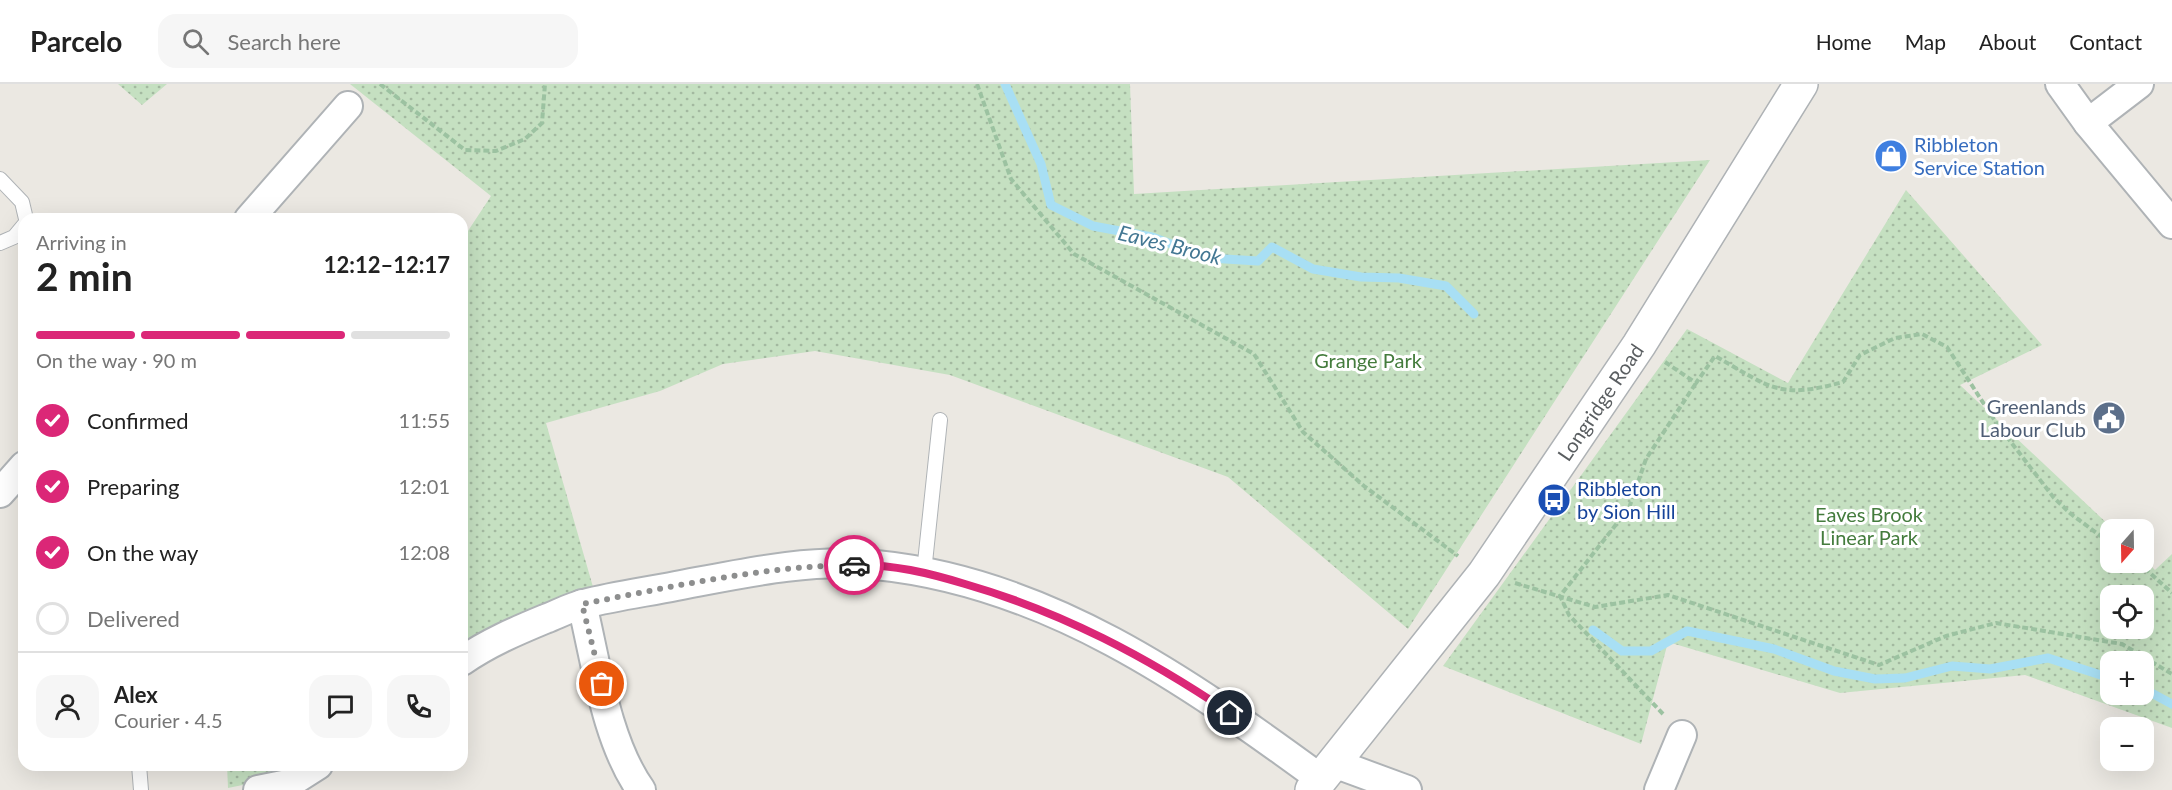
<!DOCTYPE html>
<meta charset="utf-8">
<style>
:root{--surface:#fff;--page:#f6f6f6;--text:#222;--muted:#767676;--line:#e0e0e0;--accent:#db2777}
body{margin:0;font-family:Lato,sans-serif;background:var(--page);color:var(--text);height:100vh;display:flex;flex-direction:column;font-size:22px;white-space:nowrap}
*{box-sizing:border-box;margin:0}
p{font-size:20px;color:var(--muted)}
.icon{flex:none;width:33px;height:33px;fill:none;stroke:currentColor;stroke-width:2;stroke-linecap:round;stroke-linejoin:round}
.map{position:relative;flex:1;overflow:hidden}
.details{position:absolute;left:18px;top:129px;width:450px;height:558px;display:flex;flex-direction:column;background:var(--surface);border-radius:18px;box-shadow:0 6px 24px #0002}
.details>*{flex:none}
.needle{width:39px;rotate:200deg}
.controls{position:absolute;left:2100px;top:435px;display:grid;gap:12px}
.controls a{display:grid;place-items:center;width:54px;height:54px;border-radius:12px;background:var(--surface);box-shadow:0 6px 24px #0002;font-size:30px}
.pin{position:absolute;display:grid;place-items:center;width:51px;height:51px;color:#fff;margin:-26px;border:3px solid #fff;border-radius:50%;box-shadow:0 2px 6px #0007}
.courier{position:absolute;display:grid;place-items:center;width:60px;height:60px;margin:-30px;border:4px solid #db2777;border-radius:50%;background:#fff;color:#222;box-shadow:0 2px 8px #0007}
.head em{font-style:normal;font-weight:700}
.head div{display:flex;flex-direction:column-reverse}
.head{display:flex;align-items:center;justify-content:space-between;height:102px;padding:0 18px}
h1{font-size:39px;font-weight:700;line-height:45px}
.bar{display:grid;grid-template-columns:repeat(4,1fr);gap:9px 6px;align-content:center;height:72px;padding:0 18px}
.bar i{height:8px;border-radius:4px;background:var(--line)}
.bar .active{background:var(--accent)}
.bar p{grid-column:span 4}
.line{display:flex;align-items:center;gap:15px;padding:0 18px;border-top:2px solid var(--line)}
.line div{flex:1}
.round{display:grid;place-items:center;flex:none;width:63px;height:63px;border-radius:18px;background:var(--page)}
ol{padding:0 18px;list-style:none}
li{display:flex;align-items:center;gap:18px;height:66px}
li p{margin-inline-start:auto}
li .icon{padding:6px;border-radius:50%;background:var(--accent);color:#fff;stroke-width:4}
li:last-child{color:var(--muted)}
li i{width:33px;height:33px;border:3px solid var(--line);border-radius:50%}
header{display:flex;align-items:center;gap:36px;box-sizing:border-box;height:84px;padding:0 30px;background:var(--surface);border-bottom:2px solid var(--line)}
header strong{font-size:28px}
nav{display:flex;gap:33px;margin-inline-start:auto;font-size:21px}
.search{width:420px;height:54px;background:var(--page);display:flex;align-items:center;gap:15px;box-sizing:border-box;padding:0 21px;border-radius:18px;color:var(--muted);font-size:22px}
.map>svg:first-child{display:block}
.park{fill:url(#park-dots);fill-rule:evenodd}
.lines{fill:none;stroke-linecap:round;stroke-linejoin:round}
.stream{stroke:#a8dff4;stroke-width:9}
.service-casing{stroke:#afb3b6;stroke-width:16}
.minor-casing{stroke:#afb3b6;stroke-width:32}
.secondary-casing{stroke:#aeb2b5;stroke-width:36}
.path{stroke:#9cc2a1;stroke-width:4;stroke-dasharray:6 3;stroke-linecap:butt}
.service{stroke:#fff;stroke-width:14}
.minor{stroke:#fff;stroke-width:28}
.secondary{stroke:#fff;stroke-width:33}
.done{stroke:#8d8e8e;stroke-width:6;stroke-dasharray:0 10.8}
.route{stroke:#db2777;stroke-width:8}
.labels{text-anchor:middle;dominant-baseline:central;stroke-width:6;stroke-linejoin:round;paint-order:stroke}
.shop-label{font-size:20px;fill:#366cbe;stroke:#fff;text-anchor:start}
.park-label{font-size:20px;fill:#447c3d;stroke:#fff}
.street-label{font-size:20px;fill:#5a5e61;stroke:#fff}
.service-label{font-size:20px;fill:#4e5e75;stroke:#fff;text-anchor:end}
.transit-label{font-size:20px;fill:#164399;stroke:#fff;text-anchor:start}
.water-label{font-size:21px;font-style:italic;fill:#437793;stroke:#fff}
</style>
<header>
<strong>Parcelo</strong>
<div class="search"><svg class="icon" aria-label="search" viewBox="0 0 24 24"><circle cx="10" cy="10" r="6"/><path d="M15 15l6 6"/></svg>Search here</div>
<nav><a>Home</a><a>Map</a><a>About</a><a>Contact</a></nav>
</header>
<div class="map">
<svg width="2172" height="706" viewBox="0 0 2172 706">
<defs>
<pattern id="park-dots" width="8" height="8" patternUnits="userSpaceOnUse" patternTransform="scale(1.5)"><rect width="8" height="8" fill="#c5e0c1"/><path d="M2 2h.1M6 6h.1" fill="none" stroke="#a3b9a0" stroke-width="1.8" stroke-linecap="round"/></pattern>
</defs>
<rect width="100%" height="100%" fill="#ebe8e2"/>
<g class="park">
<path d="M118,0H167L142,21Z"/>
<path d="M350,0H1130L1134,110L1710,76L1408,545L1228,393L950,291L815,267L723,280L660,307L546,339L593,503L462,563V156L491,112Z"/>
<path d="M1906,106L2042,261L1960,301L2113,445L2110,446V478H2144V475L2155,486L2172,470V644L2025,591L1840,609L1668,558L1641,660L1443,582L1687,245L1788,299ZM2110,512H2144V544H2110ZM2110,578H2144V610H2110Z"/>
<path d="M227,681H304L281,693L228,704Z"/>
</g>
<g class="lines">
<g class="stream">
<path d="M1005,0L1041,80L1051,121L1093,142L1152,153L1209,174L1258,177L1272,163L1313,185L1361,193L1399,194L1446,202L1474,230"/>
<path d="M1593,546L1622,567H1651L1687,547L1774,565L1834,587L1875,595L1905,594L1952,582L1990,585L2048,574L2110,594"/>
<path d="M2144,605L2172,620"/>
</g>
<defs>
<g id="service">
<path d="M0,95L22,118L26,135"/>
<path d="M0,159L14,153L24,141"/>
<path d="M924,488L940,336"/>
<path d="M139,681L141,706"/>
</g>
<g id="minor">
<path d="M2060,0L2088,39L2172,140"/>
<path d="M2088,39L2139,0"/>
<path d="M249,135L348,22"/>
<path d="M0,409L24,382"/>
<path d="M582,520C596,578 606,657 641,706"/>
<path d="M462,577C488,559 516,547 545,535C558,530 571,523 584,520C615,512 646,508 676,502C740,490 810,474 876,481C1047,498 1187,597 1321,695"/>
<path d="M1334,679L1407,706"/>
<path d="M258,706L288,700L318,681"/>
<path d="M1659,706L1682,651"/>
</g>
<path id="secondary" d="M1312,706L1484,490L1639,261L1801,0"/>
</defs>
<use href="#service" class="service-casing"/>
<use href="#minor" class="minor-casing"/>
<use href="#secondary" class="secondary-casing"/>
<g class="path">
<path d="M380,0L465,66L496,67L525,55L542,39L545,0"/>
<path d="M977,0L1011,95L1074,170L1254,270L1303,348L1364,402L1458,472"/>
<path d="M1665,278L1696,299L1715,272C1770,303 1778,316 1843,298L1860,271L1895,254L1922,250L1947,263L1997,340L2054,414L2071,430L2110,459"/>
<path d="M2138,478L2172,509"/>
<path d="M1515,499L1595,523L1668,511L1879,581L1946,552L1996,539L2122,560L2172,590"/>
<path d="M1663,630L1569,531L1560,512L1629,424L1646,375L1696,299"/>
</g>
<use href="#service" class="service"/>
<use href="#minor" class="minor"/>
<use href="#secondary" class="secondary"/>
</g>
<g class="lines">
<path class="done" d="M602,600L582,520C672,503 762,482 854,481"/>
<path class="route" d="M854,481C892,480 929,489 965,500C1062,528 1147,573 1230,629"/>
</g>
<defs>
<symbol id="shop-disc" viewBox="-11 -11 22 22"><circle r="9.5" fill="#3f7fe0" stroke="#fff"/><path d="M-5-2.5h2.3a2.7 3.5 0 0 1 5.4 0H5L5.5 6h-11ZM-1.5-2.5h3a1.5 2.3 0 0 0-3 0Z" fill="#fff"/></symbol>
<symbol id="civic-disc" viewBox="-11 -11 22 22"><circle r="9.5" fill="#5c6f8a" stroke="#fff"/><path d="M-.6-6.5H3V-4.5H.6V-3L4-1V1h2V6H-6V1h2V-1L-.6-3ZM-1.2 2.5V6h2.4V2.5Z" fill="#fff"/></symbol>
<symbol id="bus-disc" viewBox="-11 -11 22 22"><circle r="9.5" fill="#1a4fb4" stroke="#fff"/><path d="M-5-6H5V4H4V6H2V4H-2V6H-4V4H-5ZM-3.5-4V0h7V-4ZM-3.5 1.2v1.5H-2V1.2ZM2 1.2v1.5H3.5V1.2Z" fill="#fff"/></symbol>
</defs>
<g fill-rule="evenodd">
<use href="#shop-disc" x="1872" y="53" width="38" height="38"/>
<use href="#civic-disc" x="2090" y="315" width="38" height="38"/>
<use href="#bus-disc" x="1535" y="397" width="38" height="38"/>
</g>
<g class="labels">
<g class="shop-label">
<text x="1914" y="60">Ribbleton<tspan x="1914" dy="23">Service Station</tspan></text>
</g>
<g class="park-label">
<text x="1368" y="276">Grange Park</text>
<text x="1869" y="430">Eaves Brook<tspan x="1869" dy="23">Linear Park</tspan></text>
</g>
<g class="street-label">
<text transform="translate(1600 318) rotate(-56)">Longridge Road</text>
</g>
<g class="service-label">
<text x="2086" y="322">Greenlands<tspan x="2086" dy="23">Labour Club</tspan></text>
</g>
<g class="transit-label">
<text x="1577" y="404">Ribbleton<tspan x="1577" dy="23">by Sion Hill</tspan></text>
</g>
<g class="water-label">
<text transform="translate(1170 160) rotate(14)">Eaves Brook</text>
</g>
</g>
</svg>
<div class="controls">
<a><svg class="needle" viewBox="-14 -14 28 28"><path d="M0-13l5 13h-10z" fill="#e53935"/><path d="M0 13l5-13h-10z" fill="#767676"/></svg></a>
<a><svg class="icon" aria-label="locate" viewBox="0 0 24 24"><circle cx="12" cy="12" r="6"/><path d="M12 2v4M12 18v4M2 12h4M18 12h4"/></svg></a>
<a>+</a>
<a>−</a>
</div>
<div class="pin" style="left:602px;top:600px;background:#ea580c"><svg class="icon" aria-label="bag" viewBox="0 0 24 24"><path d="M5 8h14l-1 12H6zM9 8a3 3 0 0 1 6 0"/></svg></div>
<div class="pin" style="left:1230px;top:629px;background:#1f2937"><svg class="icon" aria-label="home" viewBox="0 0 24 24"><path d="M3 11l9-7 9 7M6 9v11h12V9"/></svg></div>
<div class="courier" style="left:854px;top:481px"><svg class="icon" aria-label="car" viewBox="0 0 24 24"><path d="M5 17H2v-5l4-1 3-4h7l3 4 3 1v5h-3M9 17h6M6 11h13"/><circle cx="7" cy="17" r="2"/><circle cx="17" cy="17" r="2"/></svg></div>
<section class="details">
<div class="head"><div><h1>2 min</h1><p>Arriving in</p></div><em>12:12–12:17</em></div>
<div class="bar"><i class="active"></i><i class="active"></i><i class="active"></i><i></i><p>On the way · 90 m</p></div>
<ol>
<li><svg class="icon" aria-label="check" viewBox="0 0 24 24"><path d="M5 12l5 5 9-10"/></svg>Confirmed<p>11:55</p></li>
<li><svg class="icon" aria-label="check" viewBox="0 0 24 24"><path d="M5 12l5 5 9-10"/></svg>Preparing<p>12:01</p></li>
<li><svg class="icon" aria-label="check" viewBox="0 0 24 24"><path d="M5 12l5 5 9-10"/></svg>On the way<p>12:08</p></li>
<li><i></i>Delivered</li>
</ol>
<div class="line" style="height:108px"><a class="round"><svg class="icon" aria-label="person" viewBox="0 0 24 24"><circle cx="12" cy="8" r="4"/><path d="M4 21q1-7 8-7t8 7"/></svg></a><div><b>Alex</b><p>Courier · 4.5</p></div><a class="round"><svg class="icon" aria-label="chat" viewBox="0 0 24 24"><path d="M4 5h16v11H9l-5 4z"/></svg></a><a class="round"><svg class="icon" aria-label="phone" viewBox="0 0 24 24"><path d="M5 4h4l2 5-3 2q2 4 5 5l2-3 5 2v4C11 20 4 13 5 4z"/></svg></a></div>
</section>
</div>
